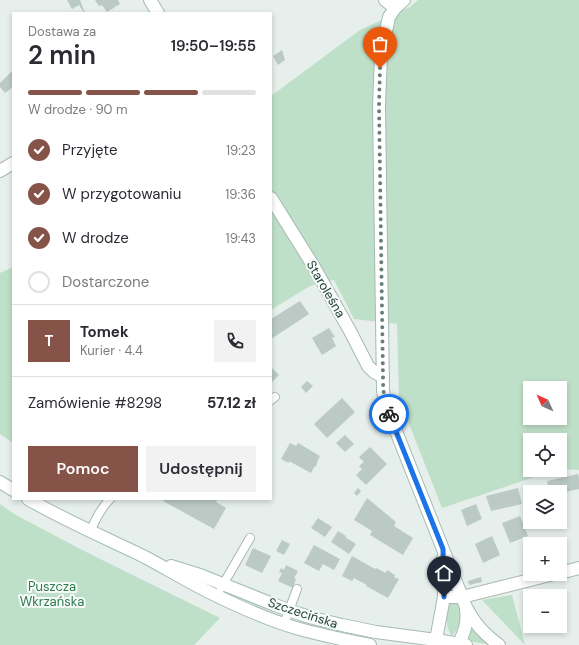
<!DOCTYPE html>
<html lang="pl">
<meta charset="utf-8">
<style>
:root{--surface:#fff;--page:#f2f2f3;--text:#2b2b33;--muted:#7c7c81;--line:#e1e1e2;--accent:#855347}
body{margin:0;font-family:"DM Sans",sans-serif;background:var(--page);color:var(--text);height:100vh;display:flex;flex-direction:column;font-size:15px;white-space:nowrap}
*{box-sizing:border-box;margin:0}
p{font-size:13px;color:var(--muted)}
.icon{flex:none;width:22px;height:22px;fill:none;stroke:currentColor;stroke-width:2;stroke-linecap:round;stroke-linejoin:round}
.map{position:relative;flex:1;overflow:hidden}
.details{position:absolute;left:12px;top:12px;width:260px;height:488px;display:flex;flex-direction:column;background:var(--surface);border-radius:0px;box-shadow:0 2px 6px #0003}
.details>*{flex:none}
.needle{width:26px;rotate:315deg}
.controls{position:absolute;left:523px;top:381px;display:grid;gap:8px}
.controls a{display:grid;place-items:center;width:44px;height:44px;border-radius:0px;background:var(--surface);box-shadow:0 2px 6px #0003;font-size:20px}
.pin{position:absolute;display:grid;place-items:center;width:34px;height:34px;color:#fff;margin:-41px -17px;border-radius:50% 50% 50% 0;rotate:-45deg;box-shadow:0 0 4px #0007}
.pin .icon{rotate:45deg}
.courier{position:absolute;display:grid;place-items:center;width:40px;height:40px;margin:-20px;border:3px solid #1a73e8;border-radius:50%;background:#fff;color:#222;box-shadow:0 1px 5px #0007}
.overview em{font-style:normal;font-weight:600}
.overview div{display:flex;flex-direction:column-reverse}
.overview{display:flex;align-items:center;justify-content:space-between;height:68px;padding:0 16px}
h1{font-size:26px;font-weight:600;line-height:30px}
.bar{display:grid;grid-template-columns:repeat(4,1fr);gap:6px 4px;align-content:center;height:48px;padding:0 16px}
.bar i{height:5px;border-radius:3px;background:var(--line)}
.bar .current{background:var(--accent)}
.bar p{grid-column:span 4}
.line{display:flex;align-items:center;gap:10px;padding:0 16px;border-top:1px solid var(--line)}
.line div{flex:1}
.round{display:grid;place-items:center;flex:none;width:42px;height:42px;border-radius:0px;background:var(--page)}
ol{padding:0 16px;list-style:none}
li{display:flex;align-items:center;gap:12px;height:44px}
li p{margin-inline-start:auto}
li .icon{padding:4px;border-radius:50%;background:var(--accent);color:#fff;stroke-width:4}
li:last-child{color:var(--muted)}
li i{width:22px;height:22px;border:2px solid var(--line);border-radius:50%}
.cta{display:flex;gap:8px;margin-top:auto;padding:8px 16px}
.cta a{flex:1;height:46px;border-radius:0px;background:var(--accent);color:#fff;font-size:16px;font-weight:600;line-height:46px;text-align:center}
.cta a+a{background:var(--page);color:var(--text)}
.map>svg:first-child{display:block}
.green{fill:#bfe0c8;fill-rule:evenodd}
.building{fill:#bbcac4}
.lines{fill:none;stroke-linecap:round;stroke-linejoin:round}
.lane-casing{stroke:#a8b8b2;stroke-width:10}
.street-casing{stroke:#a8b8b2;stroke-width:14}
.secondary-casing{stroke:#a4bbb3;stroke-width:14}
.lane{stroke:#fff;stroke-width:8}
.street{stroke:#fff;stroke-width:12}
.secondary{stroke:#fff;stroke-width:12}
.done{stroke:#687f78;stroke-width:4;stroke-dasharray:0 7.2}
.route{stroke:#1a73e8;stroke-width:5}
.labels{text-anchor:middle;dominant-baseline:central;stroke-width:4;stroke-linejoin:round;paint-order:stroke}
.street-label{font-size:13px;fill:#24423a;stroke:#f7fbf9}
.park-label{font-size:13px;fill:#2d7a4b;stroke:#f7fbf9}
</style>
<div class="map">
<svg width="579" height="645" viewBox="0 0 579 645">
<rect width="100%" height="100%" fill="#e6efeb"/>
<g class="green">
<path d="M418,0H579V470L560,469V440H530V470H555L442,508L399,398L397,324L354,319L334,280L310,286L271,310V96L360,30L410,7ZM530,388H560V418H530Z"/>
<path d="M13,267V443L0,434V273Z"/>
<path d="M0,504L14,514L88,553L220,618L194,645H0Z"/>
<path d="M512,595L525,645L482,600Z"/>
<path d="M451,601L459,602C462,615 462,624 453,635H451C445,626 446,611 451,601Z"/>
<path d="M470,630H473L486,642V644L468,641L466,638Z"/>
</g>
<g class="building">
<path d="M67,0H80L85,13H84L79,5L72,9Z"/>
<path d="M95,0H118L120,4L107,12L102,5L99,6Z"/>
<path d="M282,50L285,60L278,65L273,56Z"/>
<path d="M13,70V87L5,93L0,87V83Z"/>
<path d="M300,301L309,314L271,339V319Z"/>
<path d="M329,328L335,337L332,338L336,346L322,355L312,338Z"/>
<path d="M271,367L279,375L271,383Z"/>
<path d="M307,381L313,386L306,393L301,387Z"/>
<path d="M342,398L355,412L327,438L314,424Z"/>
<path d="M345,435L354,444L345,452L336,443Z"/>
<path d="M290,443L296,446L298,443L320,456L317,462V464L316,466L314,467L311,473L289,461V463L281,459Z"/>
<path d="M370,447L387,464L366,485L356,475L362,469L359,466L364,462L359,457Z"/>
<path d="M578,474L579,478V489L560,493V492H550L547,481Z"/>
<path d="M358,488L361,491L357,496L354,493Z"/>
<path d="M518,488L522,504L491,511L486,496Z"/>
<path d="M367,498L396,522L394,526L413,538L403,555L370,535L372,531L354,520Z"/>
<path d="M164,499H218L216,502L226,508L214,529L163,501Z"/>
<path d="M476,504L482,519L467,526L461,510Z"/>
<path d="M520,516L528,536L510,543L502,523Z"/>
<path d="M318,518L332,527L325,537L311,528Z"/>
<path d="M338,531L346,536L345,537L356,544L349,554L331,542Z"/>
<path d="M492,536L500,555L483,563L475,544Z"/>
<path d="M282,540L290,544L284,555L276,551Z"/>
<path d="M314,545L340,559L334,570L323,564L319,571L304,563Z"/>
<path d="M253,548L271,556L262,573L245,565Z"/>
<path d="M352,556L375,569L376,568L386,573L387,570L395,575L394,577L399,579L388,598L366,586L367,585L354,578L352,581L342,576Z"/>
<path d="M286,565L298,571L294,578L296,579L293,588L278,581L282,573L279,572L281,568L284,570Z"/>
<path d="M481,577L482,582L469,585L468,581Z"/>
</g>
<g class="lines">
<defs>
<g id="lane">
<path d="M271,400L275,397"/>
<path d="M90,532C95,520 101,508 110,499"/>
<path d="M221,588L250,538"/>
<path d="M284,624L297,589"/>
</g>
<g id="street">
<path d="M150,0L158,13"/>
<path d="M385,0L395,8"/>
<path d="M0,171L13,163"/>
<path d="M271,198L314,267L350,331L368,366L374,372L383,377"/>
<path d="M560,573L579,568"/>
<path d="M444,597H462L554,574"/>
</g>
<g id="secondary">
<path d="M404,0L395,8L389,17L381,55L379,106L383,391L386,406L466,607C475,624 483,633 499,645"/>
<path d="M0,482L13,490"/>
<path d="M28,499C66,521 106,538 145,557C169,570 192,584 217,596C242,608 269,620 296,628C320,635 345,640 370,645"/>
<path d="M171,566L200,575L275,605L300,614L313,618L342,625L376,632L436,640L466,645"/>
<path d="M438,645L436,640L444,597L443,558"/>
<path d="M458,645C464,633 468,623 466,610"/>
</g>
</defs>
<use href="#lane" class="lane-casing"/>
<use href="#street" class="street-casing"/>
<use href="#secondary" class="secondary-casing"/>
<use href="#lane" class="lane"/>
<use href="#street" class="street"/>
<use href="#secondary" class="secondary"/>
</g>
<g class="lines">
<path class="done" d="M380,68L379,106L383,377C383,390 384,402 389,414"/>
<path class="route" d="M389,414L443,549L444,597"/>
</g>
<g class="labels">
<g class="street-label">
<text transform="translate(326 289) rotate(60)">Staroleśna</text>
<text transform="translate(303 613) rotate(18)">Szczecińska</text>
</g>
<g class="park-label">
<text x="52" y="586">Puszcza<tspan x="52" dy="15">Wkrzańska</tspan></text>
</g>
</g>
</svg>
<div class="controls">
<a><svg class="needle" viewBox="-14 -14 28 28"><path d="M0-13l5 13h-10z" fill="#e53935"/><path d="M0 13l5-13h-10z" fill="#7c7c81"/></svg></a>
<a><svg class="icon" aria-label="locate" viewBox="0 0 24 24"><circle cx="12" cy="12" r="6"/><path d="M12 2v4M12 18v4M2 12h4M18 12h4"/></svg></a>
<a><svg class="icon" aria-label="layers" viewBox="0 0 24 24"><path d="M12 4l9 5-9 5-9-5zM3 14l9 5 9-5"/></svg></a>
<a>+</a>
<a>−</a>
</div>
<div class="pin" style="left:380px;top:68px;background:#ea580c"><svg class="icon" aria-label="bag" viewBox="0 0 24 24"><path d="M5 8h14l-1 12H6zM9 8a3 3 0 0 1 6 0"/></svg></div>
<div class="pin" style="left:444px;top:597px;background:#1f2937"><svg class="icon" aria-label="home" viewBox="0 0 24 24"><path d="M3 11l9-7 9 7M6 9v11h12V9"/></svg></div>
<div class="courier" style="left:389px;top:414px"><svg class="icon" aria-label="bike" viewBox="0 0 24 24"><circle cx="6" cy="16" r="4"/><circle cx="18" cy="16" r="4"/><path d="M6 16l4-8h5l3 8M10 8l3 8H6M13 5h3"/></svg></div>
<section class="details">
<div class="overview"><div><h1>2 min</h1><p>Dostawa za</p></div><em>19:50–19:55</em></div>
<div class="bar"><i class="current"></i><i class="current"></i><i class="current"></i><i></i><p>W drodze · 90 m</p></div>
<ol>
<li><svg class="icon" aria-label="check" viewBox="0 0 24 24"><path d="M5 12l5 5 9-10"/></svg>Przyjęte<p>19:23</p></li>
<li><svg class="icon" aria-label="check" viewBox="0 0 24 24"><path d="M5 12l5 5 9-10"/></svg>W przygotowaniu<p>19:36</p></li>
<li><svg class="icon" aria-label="check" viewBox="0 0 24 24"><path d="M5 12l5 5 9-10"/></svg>W drodze<p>19:43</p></li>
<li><i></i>Dostarczone</li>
</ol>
<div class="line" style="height:72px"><b class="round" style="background:var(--accent);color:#fff">T</b><div><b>Tomek</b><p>Kurier · 4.4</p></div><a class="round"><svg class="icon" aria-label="phone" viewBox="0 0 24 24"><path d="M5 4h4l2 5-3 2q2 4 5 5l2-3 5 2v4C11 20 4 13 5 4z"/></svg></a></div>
<div class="line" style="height:52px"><div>Zamówienie #8298</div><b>57.12 zł</b></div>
<div class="cta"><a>Pomoc</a><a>Udostępnij</a></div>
</section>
</div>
